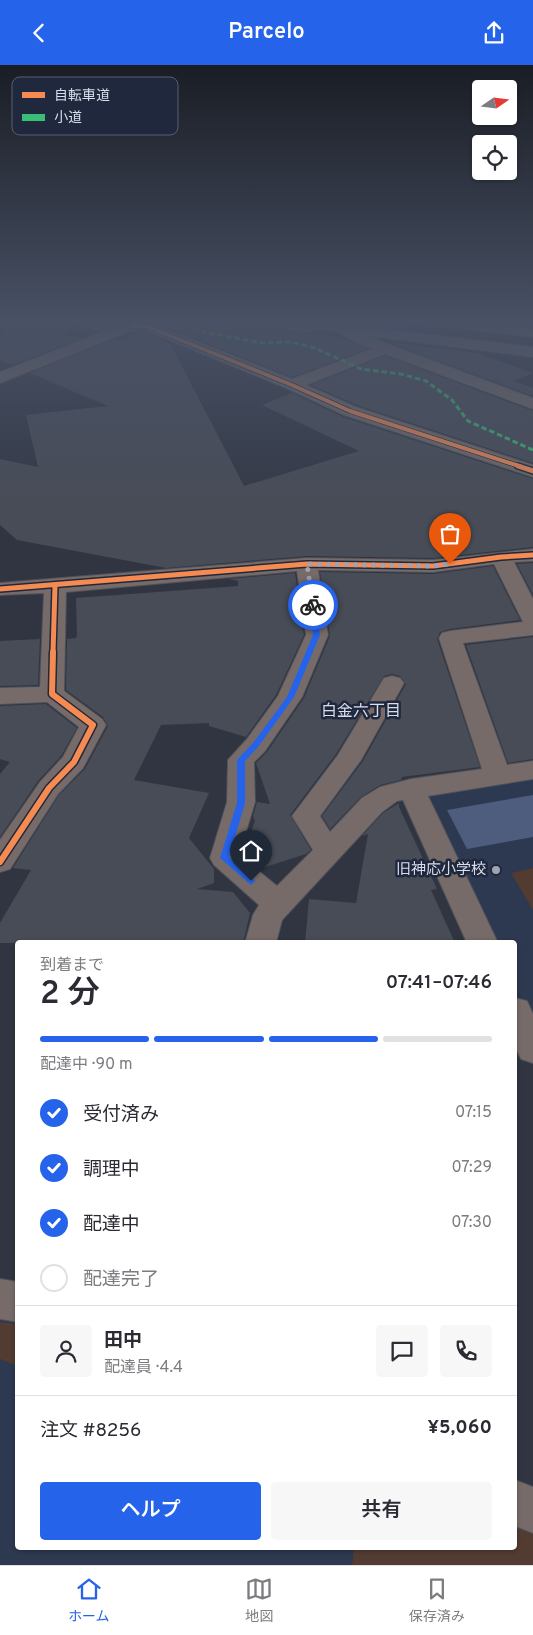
<!DOCTYPE html>
<html lang="ja">
<meta charset="utf-8">
<style>
:root{--surface:#fff;--page:#f7f7f7;--text:#2b2b33;--muted:#7c7c81;--line:#e1e1e2;--accent:#2563eb}
body{margin:0;font-family:Overpass,"Noto Sans JP",sans-serif;background:var(--page);color:var(--text);height:100vh;display:flex;flex-direction:column;font-size:19px;white-space:nowrap}
*{box-sizing:border-box;margin:0}
p{font-size:16px;color:var(--muted)}
.icon{flex:none;width:28px;height:28px;fill:none;stroke:currentColor;stroke-width:2;stroke-linecap:round;stroke-linejoin:round}
.map{position:relative;flex:1;overflow:hidden}
.sheet{position:absolute;left:15px;top:875px;width:502px;height:610px;display:flex;flex-direction:column;background:var(--surface);border-radius:5px;box-shadow:0 1px 4px #0004}
.sheet>*{flex:none}
.needle{width:32px;rotate:76deg}
.tools{position:absolute;left:472px;top:15px;display:grid;gap:10px}
.tools a{display:grid;place-items:center;width:45px;height:45px;border-radius:5px;background:var(--surface);box-shadow:0 1px 4px #0004;font-size:25px}
.pin{position:absolute;display:grid;place-items:center;width:42px;height:42px;color:#fff;margin:-51px -21px;border-radius:50% 50% 50% 0;rotate:-45deg;box-shadow:0 0 5px #0007}
.pin .icon{rotate:45deg}
.courier{position:absolute;display:grid;place-items:center;width:50px;height:50px;margin:-25px;border:4px solid #2563eb;border-radius:50%;background:#fff;color:#222;box-shadow:0 1px 6px #0007}
.headline em{font-style:normal;font-weight:600}
.headline div{display:flex;flex-direction:column-reverse}
.headline{display:flex;align-items:center;justify-content:space-between;height:85px;padding:0 25px}
h1{font-size:32px;font-weight:600;line-height:38px}
.bar{display:grid;grid-template-columns:repeat(4,1fr);gap:8px 5px;align-content:center;height:60px;padding:0 25px}
.bar i{height:6px;border-radius:4px;background:var(--line)}
.bar .active{background:var(--accent)}
.bar p{grid-column:span 4}
.line{display:flex;align-items:center;gap:12px;padding:0 25px;border-top:1px solid var(--line)}
.line div{flex:1}
.round{display:grid;place-items:center;flex:none;width:52px;height:52px;border-radius:5px;background:var(--page)}
ol{padding:0 25px;list-style:none}
li{display:flex;align-items:center;gap:15px;height:55px}
li p{margin-inline-start:auto}
li .icon{padding:5px;border-radius:50%;background:var(--accent);color:#fff;stroke-width:4}
li:last-child{color:var(--muted)}
li i{width:28px;height:28px;border:2px solid var(--line);border-radius:50%}
.primary-button{display:flex;gap:10px;margin-top:auto;padding:10px 25px}
.primary-button a{flex:1;height:58px;border-radius:5px;background:var(--accent);color:#fff;font-size:20px;font-weight:600;line-height:58px;text-align:center}
.primary-button a+a{background:var(--page);color:var(--text)}
header{display:flex;justify-content:space-between;align-items:center;height:65px;padding:0 25px;background:var(--accent);color:#fff;font-size:22px;font-weight:600}
.tab-bar{display:flex;justify-content:space-around;align-items:center;height:70px;border-top:1px solid var(--line);background:var(--surface);font-size:14px;color:var(--muted)}
.tab-bar a{display:grid;justify-items:center;gap:2px}
.tab-bar .active{color:var(--accent)}
.map>svg:first-child{display:block}
.built{fill:#2d3851}
.green{fill:#523b31}
.water{fill:#4e5c7e}
.building{fill:#484c56}
.lines{fill:none;stroke-linecap:round;stroke-linejoin:round}
.minor-casing{stroke:#4d515b;stroke-width:2}
.major-casing{stroke:#4d515b;stroke-width:2}
.highway-casing{stroke:#4d515b;stroke-width:2}
.minor{fill:#766b68;fill-rule:evenodd}
.major{fill:#766c6b;fill-rule:evenodd}
.highway{fill:#6f6b6c;fill-rule:evenodd}
.quiet{stroke:#3abd76;stroke-width:3;stroke-dasharray:5.5 3;stroke-linecap:butt}
.cycleway-far2-casing{stroke:#20283d;stroke-width:5.5}
.cycleway-far1-casing{stroke:#20283d;stroke-width:8}
.cycleway-casing{stroke:#20283d;stroke-width:9}
.cycleway-far2{stroke:#f68b52;stroke-width:4}
.cycleway-far1{stroke:#f68b52;stroke-width:5}
.cycleway{stroke:#f68b52;stroke-width:6}
.route{fill:#2563eb}
.done{stroke:#9da3b0;stroke-width:5;stroke-dasharray:0 9}
.poi-dot{fill:#9da3b0;stroke:#20283d;stroke-width:2}
.labels{text-anchor:middle;dominant-baseline:central;stroke-width:5;stroke-linejoin:round;paint-order:stroke}
.poi-label{font-size:15px;fill:#d8deec;stroke:#20283d;text-anchor:end}
.neighbourhood-label{font-size:16px;fill:#d8deec;stroke:#20283d}
.key{fill:#20283d;stroke:#575f72;stroke-width:1}
.key-label{font-size:14px;fill:#d8deec}
</style>
<header><svg class="icon" aria-label="back" viewBox="0 0 24 24"><path d="M15 5l-7 7 7 7"/></svg>Parcelo<svg class="icon" aria-label="share" viewBox="0 0 24 24"><path d="M12 15V3M7 8l5-5 5 5M5 13v7h14v-7"/></svg></header>
<div class="map">
<svg width="533" height="1500" viewBox="0 0 533 1500">
<rect width="100%" height="100%" fill="#303541"/>
<g class="built">
<path d="M533,714V957L515,920V878L495,877L424,732Z"/>
<path d="M0,1248L17,1250L18,1482H515L533,1500H0Z"/>
</g>
<g class="green">
<path d="M533,803V845L511,808Z"/>
<path d="M0,1257L17,1259V1301L0,1294Z"/>
<path d="M515,1458L533,1466V1500H352L354,1485L348,1483L515,1482Z"/>
</g>
<path class="water" d="M533,730V772L467,784L447,745Z"/>
<g class="building">
<path d="M155,255H220L238,257L246,261L308,269L314,267L344,274L367,284L292,312L154,257Z"/>
<path d="M42,256H67L70,260L64,272L83,273L12,300L0,295V272L7,261L16,257L41,258Z"/>
<path d="M141,267L170,278L244,421L359,386L262,340L292,328L343,352L533,414V482L433,493L307,491L166,503L17,475L0,460V394L38,402L26,350L108,341L30,308L116,274H124Z"/>
<path d="M389,277L477,288L533,308L514,316L533,323V331Z"/>
<path d="M385,291L533,346V398L357,340L311,320Z"/>
<path d="M533,498V530L517,499Z"/>
<path d="M493,501L520,555L450,564L440,567L437,574L480,702L402,712L401,715L380,720L361,732L330,764L322,751L363,696L406,619L400,611L392,609L384,611L336,689L290,750L311,785L306,789L259,804L242,790L255,756L253,751L257,737L270,739L256,698L267,687L304,633L330,571L320,507L433,509Z"/>
<path d="M295,508L304,570L276,630L246,672L209,661V658L161,660L134,715L209,728L189,773L214,804V818L197,824L233,827L250,848L243,878H0V858L31,805L13,803L59,730L85,704L108,661L103,652L66,625L67,574L76,573L77,570L76,533L238,521V516L228,514Z"/>
<path d="M533,572V694L508,698L466,580Z"/>
<path d="M40,574L38,620L0,621V576Z"/>
<path d="M46,639L77,663L61,691L38,716L0,772V709L10,697L0,694V641Z"/>
<path d="M399,738V742L437,824L431,825L455,878H305L309,834L356,838L368,769L362,771L383,748Z"/>
</g>
<g class="lines">
<defs>
<g id="minor">
<path d="M0,255H15L13,258L0,260Z"/>
<path d="M68,255H92L103,258L105,261L103,264L98,265L70,258Z"/>
<path d="M239,255C264,255 289,254 313,260L315,263L313,266L308,267L246,259L241,258Z"/>
<path d="M131,257L151,258L292,314L372,284L343,271L341,268L343,265L348,264L533,333V344L385,289L306,320L356,342L533,400V412L344,350L286,323L144,265L126,264L124,261L126,258Z"/>
<path d="M533,484V496L514,497L533,534V570L463,578L507,700L533,696V714L428,731L498,878H467L403,735L397,736L382,747L282,855L276,878H245L253,850L259,840L214,800L210,793L227,737L228,695L247,674L278,631L306,570L297,506L66,527L64,626L102,654L106,660L83,703L58,729L10,804L0,807V775L40,717L63,692L79,662L47,637L0,639V623L40,622L44,528L0,530V518L307,493L433,495ZM494,499L523,557L450,566L442,568L439,573L482,704L411,714L380,722L362,733L330,767L320,751L361,695L404,618L400,613L392,611L384,613L338,690L292,751L313,785L277,821L239,790L255,737L254,697L265,686L302,632L328,570L318,505L433,507Z"/>
<path d="M515,933L527,936L533,949V998L521,994L515,981Z"/>
<path d="M0,1214L18,1217V1257L0,1254Z"/>
<path d="M515,1415L533,1422V1468L515,1461Z"/>
</g>
<g id="major">
<path d="M133,255H153L151,258L0,318V307Z"/>
<path d="M411,255H457L533,264V272L418,259L413,258Z"/>
</g>
<path id="highway" d="M268,255H310L533,282V292L275,259L270,258Z"/>
</defs>
<use href="#minor" class="minor-casing"/>
<use href="#major" class="major-casing"/>
<use href="#highway" class="highway-casing"/>
<use href="#minor" class="minor"/>
<use href="#major" class="major"/>
<use href="#highway" class="highway"/>
<path class="quiet" d="M189,255L199,266L262,278L291,277L315,283L361,304L401,309L426,316L452,335L468,356L533,385"/>
<defs>
<path id="cycleway-far2" d="M131,261H146L292,320L350,346L522,402"/>
<g id="cycleway-far1">
<path d="M518,401L533,406"/>
<path d="M0,524L307,499L433,501L501,492L533,490"/>
<path d="M53,588L55,521"/>
</g>
<path id="cycleway" d="M0,797L49,723L74,697L93,660L52,629L53,587"/>
</defs>
<use href="#cycleway-far2" class="cycleway-far2-casing"/>
<use href="#cycleway-far1" class="cycleway-far1-casing"/>
<use href="#cycleway" class="cycleway-casing"/>
<use href="#cycleway-far2" class="cycleway-far2"/>
<use href="#cycleway-far1" class="cycleway-far1"/>
<use href="#cycleway" class="cycleway"/>
</g>
<linearGradient id="sky" x2="0" y2="1"><stop stop-color="#1a1d24"/><stop offset="0.55" stop-color="#485165"/><stop offset="1" stop-color="#485165" stop-opacity="0"/></linearGradient>
<rect width="533" height="465" fill="url(#sky)"/>
<path class="route" d="M313,538L316,540L320,570L294,632L258,682L245,696V738L229,792L254,814L255,816L251,820L220,793L237,738V695L253,678L287,632L313,570L309,540Z"/>
<g class="lines">
<path class="done" d="M313,540L307,499L434,501L450,499"/>
</g>
<circle class="poi-dot" cx="496" cy="805" r="5"/>
<g class="labels">
<g class="poi-label">
<text x="486" y="805">旧神応小学校</text>
</g>
<g class="neighbourhood-label">
<text x="361" y="647">白金六丁目</text>
</g>
</g>
<rect x="12" y="12" width="166" height="58" rx="8" class="key"/>
<rect x="22" y="27" width="23" height="6" fill="#f68b52"/>
<rect x="22" y="49" width="23" height="7" fill="#3abd76"/>
<g class="key-label">
<text x="54" y="35">自転車道</text>
<text x="54" y="57">小道</text>
</g>
</svg>
<div class="tools">
<a><svg class="needle" viewBox="-14 -14 28 28"><path d="M0-13l5 13h-10z" fill="#e53935"/><path d="M0 13l5-13h-10z" fill="#7c7c81"/></svg></a>
<a><svg class="icon" aria-label="locate" viewBox="0 0 24 24"><circle cx="12" cy="12" r="6"/><path d="M12 2v4M12 18v4M2 12h4M18 12h4"/></svg></a>
</div>
<div class="pin" style="left:450px;top:499px;background:#ea580c"><svg class="icon" aria-label="bag" viewBox="0 0 24 24"><path d="M5 8h14l-1 12H6zM9 8a3 3 0 0 1 6 0"/></svg></div>
<div class="pin" style="left:251px;top:816px;background:#1f2937"><svg class="icon" aria-label="home" viewBox="0 0 24 24"><path d="M3 11l9-7 9 7M6 9v11h12V9"/></svg></div>
<div class="courier" style="left:313px;top:540px"><svg class="icon" aria-label="bike" viewBox="0 0 24 24"><circle cx="6" cy="16" r="4"/><circle cx="18" cy="16" r="4"/><path d="M6 16l4-8h5l3 8M10 8l3 8H6M13 5h3"/></svg></div>
<section class="sheet">
<div class="headline"><div><h1>2 分</h1><p>到着まで</p></div><em>07:41–07:46</em></div>
<div class="bar"><i class="active"></i><i class="active"></i><i class="active"></i><i></i><p>配達中 · 90 m</p></div>
<ol>
<li><svg class="icon" aria-label="check" viewBox="0 0 24 24"><path d="M5 12l5 5 9-10"/></svg>受付済み<p>07:15</p></li>
<li><svg class="icon" aria-label="check" viewBox="0 0 24 24"><path d="M5 12l5 5 9-10"/></svg>調理中<p>07:29</p></li>
<li><svg class="icon" aria-label="check" viewBox="0 0 24 24"><path d="M5 12l5 5 9-10"/></svg>配達中<p>07:30</p></li>
<li><i></i>配達完了</li>
</ol>
<div class="line" style="height:90px"><a class="round"><svg class="icon" aria-label="person" viewBox="0 0 24 24"><circle cx="12" cy="8" r="4"/><path d="M4 21q1-7 8-7t8 7"/></svg></a><div><b>田中</b><p>配達員 · 4.4</p></div><a class="round"><svg class="icon" aria-label="chat" viewBox="0 0 24 24"><path d="M4 5h16v11H9l-5 4z"/></svg></a><a class="round"><svg class="icon" aria-label="phone" viewBox="0 0 24 24"><path d="M5 4h4l2 5-3 2q2 4 5 5l2-3 5 2v4C11 20 4 13 5 4z"/></svg></a></div>
<div class="line" style="height:65px"><div>注文 #8256</div><b>¥5,060</b></div>
<div class="primary-button"><a>ヘルプ</a><a>共有</a></div>
</section>
</div>
<nav class="tab-bar">
<a class="active"><svg class="icon" aria-label="home" viewBox="0 0 24 24"><path d="M3 11l9-7 9 7M6 9v11h12V9"/></svg>ホーム</a>
<a><svg class="icon" aria-label="map" viewBox="0 0 24 24"><path d="M3 6l6-2 6 2 6-2v14l-6 2-6-2-6 2zM9 4v14M15 6v14"/></svg>地図</a>
<a><svg class="icon" aria-label="saved" viewBox="0 0 24 24"><path d="M7 4h10v16l-5-4-5 4z"/></svg>保存済み</a>
</nav>
